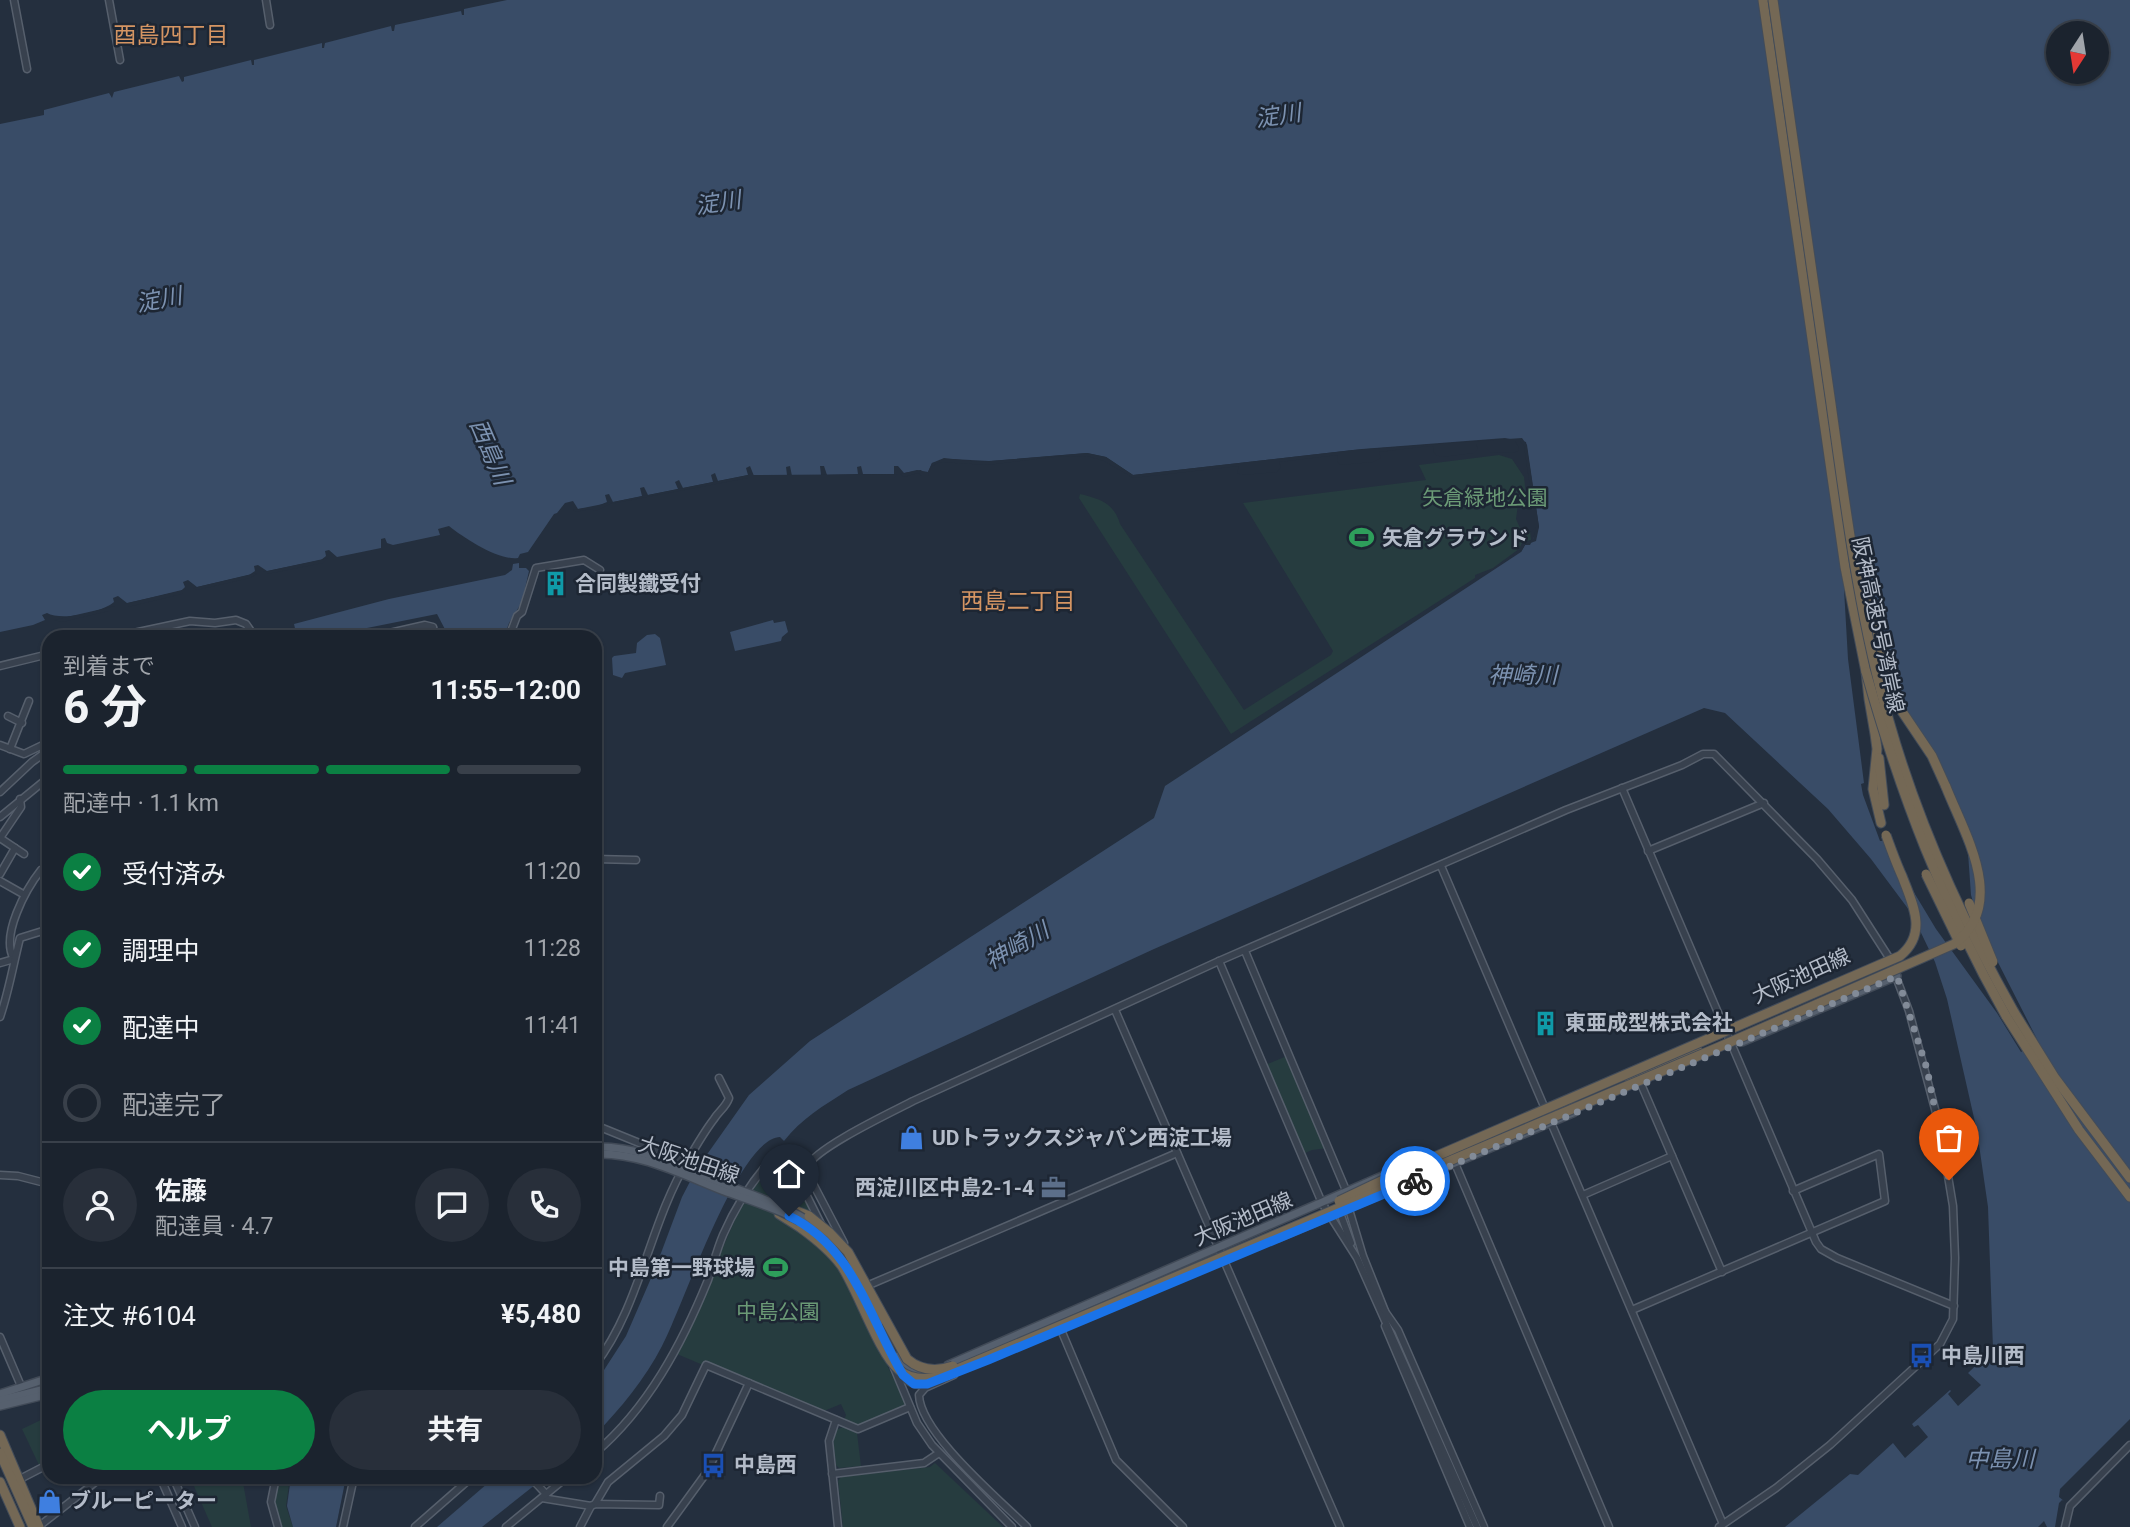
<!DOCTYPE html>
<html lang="ja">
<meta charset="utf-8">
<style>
:root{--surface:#1b232e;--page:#282f3a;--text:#f1f3f6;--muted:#a0a4aa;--line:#39404a;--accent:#0b8043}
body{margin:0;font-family:Roboto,"Noto Sans JP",sans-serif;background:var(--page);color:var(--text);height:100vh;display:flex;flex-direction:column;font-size:26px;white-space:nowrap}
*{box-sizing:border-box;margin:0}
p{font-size:23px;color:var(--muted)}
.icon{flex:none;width:38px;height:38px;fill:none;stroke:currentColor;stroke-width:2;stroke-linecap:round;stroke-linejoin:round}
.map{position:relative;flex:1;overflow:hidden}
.side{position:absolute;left:42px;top:630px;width:560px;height:854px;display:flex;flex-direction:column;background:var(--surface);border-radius:21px;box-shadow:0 2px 5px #0004,0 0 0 2px var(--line)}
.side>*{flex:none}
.needle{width:46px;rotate:192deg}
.buttons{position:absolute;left:2046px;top:21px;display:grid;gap:14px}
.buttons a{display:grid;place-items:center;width:63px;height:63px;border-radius:50%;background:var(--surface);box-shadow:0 2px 5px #0004,0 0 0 2px var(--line);font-size:35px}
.pin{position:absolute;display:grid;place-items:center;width:60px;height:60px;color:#fff;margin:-72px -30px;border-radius:50% 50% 50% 0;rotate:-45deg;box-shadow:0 0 7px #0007}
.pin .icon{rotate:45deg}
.courier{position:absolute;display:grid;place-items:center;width:70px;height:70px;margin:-35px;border:5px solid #1a73e8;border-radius:50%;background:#fff;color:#222;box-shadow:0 2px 9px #0007}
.head em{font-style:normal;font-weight:700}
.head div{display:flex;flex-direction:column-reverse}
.head{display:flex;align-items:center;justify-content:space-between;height:119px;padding:0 21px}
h1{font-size:46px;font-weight:700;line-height:52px}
.bar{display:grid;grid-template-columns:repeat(4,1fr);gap:10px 7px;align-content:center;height:84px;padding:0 21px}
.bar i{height:9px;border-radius:5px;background:var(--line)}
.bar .current{background:var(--accent)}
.bar p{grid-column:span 4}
.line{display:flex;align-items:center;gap:18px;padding:0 21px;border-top:2px solid var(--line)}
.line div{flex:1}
.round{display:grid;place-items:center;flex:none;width:74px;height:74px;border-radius:37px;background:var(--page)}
ol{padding:0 21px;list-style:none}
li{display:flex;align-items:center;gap:21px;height:77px}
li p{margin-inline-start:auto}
li .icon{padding:7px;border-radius:50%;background:var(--accent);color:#fff;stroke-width:4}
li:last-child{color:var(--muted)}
li i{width:38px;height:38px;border:4px solid var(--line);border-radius:50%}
.cta{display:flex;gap:14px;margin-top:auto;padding:14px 21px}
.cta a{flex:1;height:80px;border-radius:42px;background:var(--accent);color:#fff;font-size:28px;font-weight:700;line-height:80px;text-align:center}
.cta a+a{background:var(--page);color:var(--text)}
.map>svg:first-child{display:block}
.green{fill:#263c3f}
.water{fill:#394c67;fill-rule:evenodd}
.pier{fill:#242f3e}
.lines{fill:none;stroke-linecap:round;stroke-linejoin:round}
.minor-casing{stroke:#565f6c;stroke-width:9}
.major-casing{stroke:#414a57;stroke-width:10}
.highway-casing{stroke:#434c59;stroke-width:11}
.minor{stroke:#38414e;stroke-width:6}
.major{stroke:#56606e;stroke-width:7}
.highway{stroke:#746855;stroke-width:9}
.major-bridge-casing{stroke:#414a57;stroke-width:10;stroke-linecap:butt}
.highway-bridge-casing{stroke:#434c59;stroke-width:11;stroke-linecap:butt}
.major-bridge{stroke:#56606e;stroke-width:7}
.highway-bridge{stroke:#746855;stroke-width:9}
.done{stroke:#828b98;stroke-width:7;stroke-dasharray:0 12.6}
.route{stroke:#1a73e8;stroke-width:9}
.labels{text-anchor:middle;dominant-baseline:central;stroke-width:5;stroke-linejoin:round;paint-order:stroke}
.park-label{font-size:21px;fill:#6b9a76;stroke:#1d2633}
.poi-label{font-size:21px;font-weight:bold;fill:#b4bcc9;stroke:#1d2633;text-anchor:start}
.street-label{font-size:21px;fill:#b4bcc9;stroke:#1d2633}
.neighbourhood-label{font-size:23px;fill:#d59563;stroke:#1d2633}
.water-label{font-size:23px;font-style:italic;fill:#7c92b1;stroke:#1d2633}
</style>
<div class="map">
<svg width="2130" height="1527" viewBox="0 0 2130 1527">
<rect width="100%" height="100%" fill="#242f3e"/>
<g class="green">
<path d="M1499,455L1512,459L1524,477L1531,540L1493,568L1475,575V578L1231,734L1079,498L1080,494C1100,499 1114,503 1120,524L1244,710L1331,655L1333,651L1243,503L1426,480L1419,465Z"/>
<path d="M1287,1056L1327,1148L1312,1150L1303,1154L1265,1065Z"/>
<path d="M778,1156L786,1158L906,1404L859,1427L844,1421L846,1415L841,1404L824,1411L705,1362L703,1365L677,1354L737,1215L761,1177Z"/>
<path d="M49,1397V1460L39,1465L22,1429L43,1419L42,1399Z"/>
<path d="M844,1427L857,1433L861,1466L839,1468L836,1465L833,1440L837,1429Z"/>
<path d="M935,1463L1003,1527H843L838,1481L841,1477L930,1467Z"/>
<path d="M190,1477H242L251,1527H212Z"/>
<path d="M278,1477H290L286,1506L293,1527H281L273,1502Z"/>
</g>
<g class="water">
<path d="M507,0H2130V1419L2060,1489L2059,1497L2064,1501L2062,1500L2059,1503L2055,1527H2047L2044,1521L2038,1527H1785L1850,1474L1858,1475L1893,1443L1905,1458L1928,1437L1918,1425L1914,1427L1912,1424L1950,1390L1951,1391L1948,1394L1958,1406L1981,1385L1968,1373L1993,1349L1988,1207L1977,1131L1947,999L1935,962L1912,914L1871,859L1828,809L1725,713L1704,708L1154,949L848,1090C823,1106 801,1119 784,1141L780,1137C738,1138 682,1309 662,1346C645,1379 621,1408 595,1435V1384L626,1336L655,1269L682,1197L696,1170L749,1095L810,1041L1154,818L1165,786L1521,552L1525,545H1530L1539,527L1526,442L1505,438L1362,449L1133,475L1106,457L1087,453L989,461L952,459L932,463L928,472L923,473L921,470L904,473L898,466H894V474H863L861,466L857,467L858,474L827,475L824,466H820L821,475L792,476L790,466L786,467L787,475L754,476L750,466L746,468L748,475L718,481L715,473L711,475L713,482L683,488L679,480L675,482L678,489L648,495L644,487L640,488L642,496L613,502L609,494L605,495L607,502L595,507L578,509L573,501L565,503L557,513L554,514L528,552L520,554L518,558C500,561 465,539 449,526L438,529L440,535L393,545L387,543L385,538L381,539V548L337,557L329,550L325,551L326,556L321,560L267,571L258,565L254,566L255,571L249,575L197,587L188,580L183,582L185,587L181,591L127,603L118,596L113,598L114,602C101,613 61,621 47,613L42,615L45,620L33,625L0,632V124L44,115V110L109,93L112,98L114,92L179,76L182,82L184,81V77L251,60L252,65H254V60L322,43V48H324L325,43L391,26L392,31H394L395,25L461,11L462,15H464V9ZM2058,33H2096V72H2058Z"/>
<path d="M519,563V568H526L529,571L522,602L509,623L504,637H449L437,614L322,637H297L294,624L389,599L505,575L512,570L513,564Z"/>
<path d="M773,620L774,623L785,621L788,632L782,637L781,641L735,651L730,632Z"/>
<path d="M655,634L660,638L666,665L625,673L622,678L613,675L612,658L614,656L636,653L637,643L647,635Z"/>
<path d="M49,1408V1445L40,1441Z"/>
<path d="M291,1477H346L336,1527H293L287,1506Z"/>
<path d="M495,1477H545L482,1527H437Z"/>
</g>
<g class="pier">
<path d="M1522,438L1527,445L1539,527L1536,541L1525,545L1521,552L1519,549L1522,543L1533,539L1535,532L1536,527L1532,531L1525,532L1520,528L1516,519L1519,497L1523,493L1531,494L1524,446L1520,441H1515L1519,448L1518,451L1513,453L1490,452L1486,448V444H1476L1478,449L1474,453L1442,457L1436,455L1433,451L1434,447L1429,446L1379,452L1381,458L1373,462L1340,465L1337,461L1338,455L1279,462L1281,467L1277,472L1242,475L1237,473L1239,466L1133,478L1104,461L1087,456L1054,457L988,465L939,462L931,467L928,476H922L918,473L904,477L900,474L917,470L928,472L932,463L944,458L980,462L1087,453L1106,457L1133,475L1353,450Z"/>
<path d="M898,474L894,478H748L610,504L596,511L590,509L576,512L573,510L748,475Z"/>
<path d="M328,558L323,563L313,565L267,574L263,572Z"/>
<path d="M256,573H258L250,578L197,590L193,588Z"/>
<path d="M1867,584L1894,689L1942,785L1968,853L1971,895L1981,929L2038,1041L2021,1052L1997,1013L1936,929L1883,841H1880L1863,795L1861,784L1864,783L1848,659L1844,589Z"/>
<path d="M186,589L182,594L128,607L124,604Z"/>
<path d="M115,606L109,611L62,622L54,620Z"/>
</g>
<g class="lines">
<defs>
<g id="minor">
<path d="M14,0L27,69"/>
<path d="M109,0L120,60"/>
<path d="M266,0L270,25"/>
<path d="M115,637L190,621L215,623L236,620L246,624L255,637"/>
<path d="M372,637L425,625L433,627L435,637"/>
<path d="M509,637L517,616L522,612L536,568L584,560L600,570"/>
<path d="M0,666L49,654"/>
<path d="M8,716L22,723"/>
<path d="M0,745L24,754L49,742"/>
<path d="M10,749L29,701"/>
<path d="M1622,788L1816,1242L1821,1249L1837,1258L1954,1306"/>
<path d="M0,792L32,762L49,750"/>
<path d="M20,799L21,807L0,838L24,854"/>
<path d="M0,817L49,777"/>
<path d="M1648,851L1764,803"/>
<path d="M595,859L636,860"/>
<path d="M1441,866L1723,1524"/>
<path d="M0,874L15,848"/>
<path d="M0,881L23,894"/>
<path d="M1245,951L1348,1195"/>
<path d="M14,959C0,936 26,889 41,870"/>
<path d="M1219,961L1322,1203L1357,1258L1477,1527"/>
<path d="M0,963L14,959"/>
<path d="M1115,1010L1340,1527"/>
<path d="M0,1017C9,991 13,965 20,938L49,929"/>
<path d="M1641,1084L1722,1272"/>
<path d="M595,1125L686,1162"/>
<path d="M1454,1161L1609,1527"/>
<path d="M0,1175L18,1176L49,1184"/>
<path d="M1583,1195L1672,1156"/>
<path d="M1348,1206L1363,1256L1385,1311"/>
<path d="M1339,1210L1351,1243"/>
<path d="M844,1243L809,1176L807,1167C815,1148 892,1112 913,1101L1219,961L1566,810L1682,765L1703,754H1714L1817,859L1852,900L1888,956L1909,1011L1940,1128L1953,1206L1955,1258L1953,1319L1940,1344L1830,1445L1776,1488L1719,1527"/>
<path d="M869,1285L1177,1153"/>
<path d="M1384,1310L1398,1330L1484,1527"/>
<path d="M1632,1310L1885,1201L1879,1154L1793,1191"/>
<path d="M1056,1318L1116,1460L1183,1527"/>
<path d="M1385,1326L1470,1527"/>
<path d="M0,1337L21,1386"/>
<path d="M595,1365C641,1305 649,1224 688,1160C696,1146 704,1132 714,1119C719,1111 726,1107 729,1098L719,1078"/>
<path d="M894,1368L917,1423L932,1445L1012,1527"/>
<path d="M954,1375L925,1388L919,1395C920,1433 1000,1500 1027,1527"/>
<path d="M836,1420L829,1441L838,1527"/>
<path d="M595,1453C648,1408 682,1344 708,1280C713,1265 717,1249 723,1235C736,1205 754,1178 776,1154L782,1153L788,1158L821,1224"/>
<path d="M832,1474L924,1463L939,1453"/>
<path d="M160,1477L182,1527"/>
<path d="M173,1477L195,1527"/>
<path d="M276,1477L271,1502L278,1527"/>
<path d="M530,1477L546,1494"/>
<path d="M20,1479L49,1464"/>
<path d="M542,1498L591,1506L595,1504L659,1505L660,1496"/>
<path d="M595,1504L608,1482L664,1436L682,1415L706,1365L858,1429L910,1407"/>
<path d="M38,1527L102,1477"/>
<path d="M343,1527L354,1477"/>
<path d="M415,1527L472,1477"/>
<path d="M506,1527L567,1477"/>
<path d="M580,1527L591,1506"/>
<path d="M667,1527L707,1472L749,1383"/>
<path d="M2065,1527L2070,1506L2130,1445"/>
</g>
<g id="major">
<path d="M1742,1042L1897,976"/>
<path d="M1278,1238L1573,1113"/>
<path d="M877,1323L896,1363"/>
<path d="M898,1356C906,1372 917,1377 934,1371"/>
<path d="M948,1365L1389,1173"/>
<path d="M902,1374C913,1389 926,1385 941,1379"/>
<path d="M0,1394L49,1378"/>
<path d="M0,1400L49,1388"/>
<path d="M0,1406L49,1394"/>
</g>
<g id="highway">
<path d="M1763,0L1845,567L1866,672L1869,699L1875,734L1877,749L1873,789L1881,823"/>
<path d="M1860,574L1895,701L1932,756L1946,787"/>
<path d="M1879,758L1884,805"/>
<path d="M2014,1012L2055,1078L2130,1178"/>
<path d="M2006,1016L2079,1130L2130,1197"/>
<path d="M1630,1080L1698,1051"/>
<path d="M1547,1115L1572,1105"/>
<path d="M784,1206L809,1216"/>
<path d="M779,1214L801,1228"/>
<path d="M0,1435L39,1527"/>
<path d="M0,1453L33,1527"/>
<path d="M0,1482L20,1527"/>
</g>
</defs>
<use href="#minor" class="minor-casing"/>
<use href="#major" class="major-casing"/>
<use href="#highway" class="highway-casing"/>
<use href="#minor" class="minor"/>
<use href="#major" class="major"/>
<use href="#highway" class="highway"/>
<defs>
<g id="major-bridge">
<path d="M595,1147C638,1145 680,1167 719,1182C751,1195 785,1205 813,1224"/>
<path d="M595,1154C640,1152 683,1175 724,1191C757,1203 794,1213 822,1236C842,1255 855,1279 867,1303"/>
<path d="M868,1297L880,1321"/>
</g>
<g id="highway-bridge">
<path d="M1773,0C1792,135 1812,269 1831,404C1846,510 1859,617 1889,721C1918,823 1962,920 2014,1012"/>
<path d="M1866,672C1901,796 1942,903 2006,1016"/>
<path d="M1926,874L1961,946"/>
<path d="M1969,903L1993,962"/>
<path d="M1339,1201L1402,1171L1900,956C1928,933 1913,905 1902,876C1896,863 1891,849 1886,835"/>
<path d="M809,1216L830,1233L848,1252L907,1359C921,1371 936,1372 953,1366"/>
<path d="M801,1228C816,1239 830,1250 841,1265C858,1290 879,1354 899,1370C911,1380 926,1380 941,1376L1719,1047L1954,944C2008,904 1965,835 1946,787"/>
</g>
</defs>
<use href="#major-bridge" class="major-bridge-casing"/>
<use href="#highway-bridge" class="highway-bridge-casing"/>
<use href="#major-bridge" class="major-bridge"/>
<use href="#highway-bridge" class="highway-bridge"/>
</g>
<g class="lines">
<path class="done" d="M1415,1181L1897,976L1927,1069L1949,1180"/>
<path class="route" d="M789,1216C854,1247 869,1318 903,1375L914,1384H927L988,1360L1415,1181"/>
</g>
<defs>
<symbol id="stadium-bare" viewBox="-9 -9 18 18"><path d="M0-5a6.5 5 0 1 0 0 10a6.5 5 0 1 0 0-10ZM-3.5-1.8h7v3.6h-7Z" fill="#2e9e5b" stroke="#1d2633" stroke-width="2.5" paint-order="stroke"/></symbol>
<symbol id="building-bare" viewBox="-9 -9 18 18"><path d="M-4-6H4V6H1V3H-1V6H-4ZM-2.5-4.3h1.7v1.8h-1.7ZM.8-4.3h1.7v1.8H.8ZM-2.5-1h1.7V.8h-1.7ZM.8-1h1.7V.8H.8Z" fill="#0f9aa8" stroke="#1d2633" stroke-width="2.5" paint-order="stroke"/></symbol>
<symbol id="shop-bare" viewBox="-9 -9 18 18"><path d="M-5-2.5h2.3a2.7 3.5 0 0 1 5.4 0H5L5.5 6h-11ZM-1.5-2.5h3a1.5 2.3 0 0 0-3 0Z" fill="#3f7fe0" stroke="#1d2633" stroke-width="2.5" paint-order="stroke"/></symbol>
<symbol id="office-bare" viewBox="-9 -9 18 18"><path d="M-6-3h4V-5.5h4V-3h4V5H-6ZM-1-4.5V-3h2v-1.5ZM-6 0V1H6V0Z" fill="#5c6f8a" stroke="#1d2633" stroke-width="2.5" paint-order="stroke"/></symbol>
<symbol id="bus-bare" viewBox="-9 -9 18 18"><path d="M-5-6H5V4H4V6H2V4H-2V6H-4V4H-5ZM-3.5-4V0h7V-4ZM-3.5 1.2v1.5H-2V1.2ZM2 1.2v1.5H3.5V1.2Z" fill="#1a4fb4" stroke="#1d2633" stroke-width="2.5" paint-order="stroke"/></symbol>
</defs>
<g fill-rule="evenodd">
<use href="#stadium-bare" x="1344" y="520" width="35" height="35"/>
<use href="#building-bare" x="538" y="566" width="35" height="35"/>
<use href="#building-bare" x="1528" y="1006" width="35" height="35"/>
<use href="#shop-bare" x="894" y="1120" width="35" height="35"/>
<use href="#office-bare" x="1036" y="1170" width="35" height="35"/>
<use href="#stadium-bare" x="758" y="1250" width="35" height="35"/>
<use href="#bus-bare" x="1904" y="1338" width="35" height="35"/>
<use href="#bus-bare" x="696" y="1448" width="35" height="35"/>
<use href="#shop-bare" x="32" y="1484" width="35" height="35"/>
</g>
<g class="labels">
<g class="park-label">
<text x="1485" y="498">矢倉緑地公園</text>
<text x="778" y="1312">中島公園</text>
</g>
<g class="poi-label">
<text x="1382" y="538">矢倉グラウンド</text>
<text x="575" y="584">合同製鐵受付</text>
<text x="1565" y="1023">東亜成型株式会社</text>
<text x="932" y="1138">UDトラックスジャパン西淀工場</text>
<text x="1034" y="1188" text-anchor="end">西淀川区中島2-1-4</text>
<text x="755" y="1268" text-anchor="end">中島第一野球場</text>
<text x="1941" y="1356">中島川西</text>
<text x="734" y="1465">中島西</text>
<text x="70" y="1501">ブルーピーター</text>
</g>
<g class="street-label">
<text transform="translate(1878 625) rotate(78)">阪神高速5号湾岸線</text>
<text transform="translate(1801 976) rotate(-24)">大阪池田線</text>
<text transform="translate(689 1160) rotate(19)">大阪池田線</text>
<text transform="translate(1243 1219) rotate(-23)">大阪池田線</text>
</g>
<g class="neighbourhood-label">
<text x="171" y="35">酉島四丁目</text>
<text x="1018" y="601">西島二丁目</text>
</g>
<g class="water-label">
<text transform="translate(1278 116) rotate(-9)">淀川</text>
<text transform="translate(718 203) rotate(-9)">淀川</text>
<text transform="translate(159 300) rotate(-11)">淀川</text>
<text transform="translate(490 452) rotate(67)">西島川</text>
<text x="1523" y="675">神崎川</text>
<text transform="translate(1017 946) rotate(-30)">神崎川</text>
<text x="2000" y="1459">中島川</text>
</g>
</g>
</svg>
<div class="buttons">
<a><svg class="needle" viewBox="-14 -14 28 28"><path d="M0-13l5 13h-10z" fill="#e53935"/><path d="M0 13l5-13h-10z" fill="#a0a4aa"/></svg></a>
</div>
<div class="pin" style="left:1949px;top:1180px;background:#ea580c"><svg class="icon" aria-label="bag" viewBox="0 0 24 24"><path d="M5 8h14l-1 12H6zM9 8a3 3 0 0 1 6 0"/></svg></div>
<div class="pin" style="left:789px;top:1216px;background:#1f2937"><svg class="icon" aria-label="home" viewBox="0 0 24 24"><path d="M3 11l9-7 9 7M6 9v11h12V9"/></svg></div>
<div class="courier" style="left:1415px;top:1181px"><svg class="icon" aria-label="bike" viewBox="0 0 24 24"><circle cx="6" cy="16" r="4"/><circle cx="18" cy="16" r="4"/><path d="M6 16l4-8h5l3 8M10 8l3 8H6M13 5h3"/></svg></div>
<section class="side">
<div class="head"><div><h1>6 分</h1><p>到着まで</p></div><em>11:55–12:00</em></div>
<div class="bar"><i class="current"></i><i class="current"></i><i class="current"></i><i></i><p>配達中 · 1.1 km</p></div>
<ol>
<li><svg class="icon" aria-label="check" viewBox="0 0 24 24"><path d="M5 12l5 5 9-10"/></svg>受付済み<p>11:20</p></li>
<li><svg class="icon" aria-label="check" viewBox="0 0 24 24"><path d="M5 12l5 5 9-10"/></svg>調理中<p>11:28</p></li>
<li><svg class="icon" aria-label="check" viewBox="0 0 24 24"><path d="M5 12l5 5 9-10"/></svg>配達中<p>11:41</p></li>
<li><i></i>配達完了</li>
</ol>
<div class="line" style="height:126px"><a class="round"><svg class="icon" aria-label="person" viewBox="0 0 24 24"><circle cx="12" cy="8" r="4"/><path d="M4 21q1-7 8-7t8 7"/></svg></a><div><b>佐藤</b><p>配達員 · 4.7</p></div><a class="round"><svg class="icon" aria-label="chat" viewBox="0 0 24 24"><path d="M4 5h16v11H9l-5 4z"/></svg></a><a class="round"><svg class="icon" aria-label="phone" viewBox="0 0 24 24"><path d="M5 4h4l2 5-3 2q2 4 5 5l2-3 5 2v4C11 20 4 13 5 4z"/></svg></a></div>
<div class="line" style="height:91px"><div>注文 #6104</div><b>¥5,480</b></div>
<div class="cta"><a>ヘルプ</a><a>共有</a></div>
</section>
</div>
